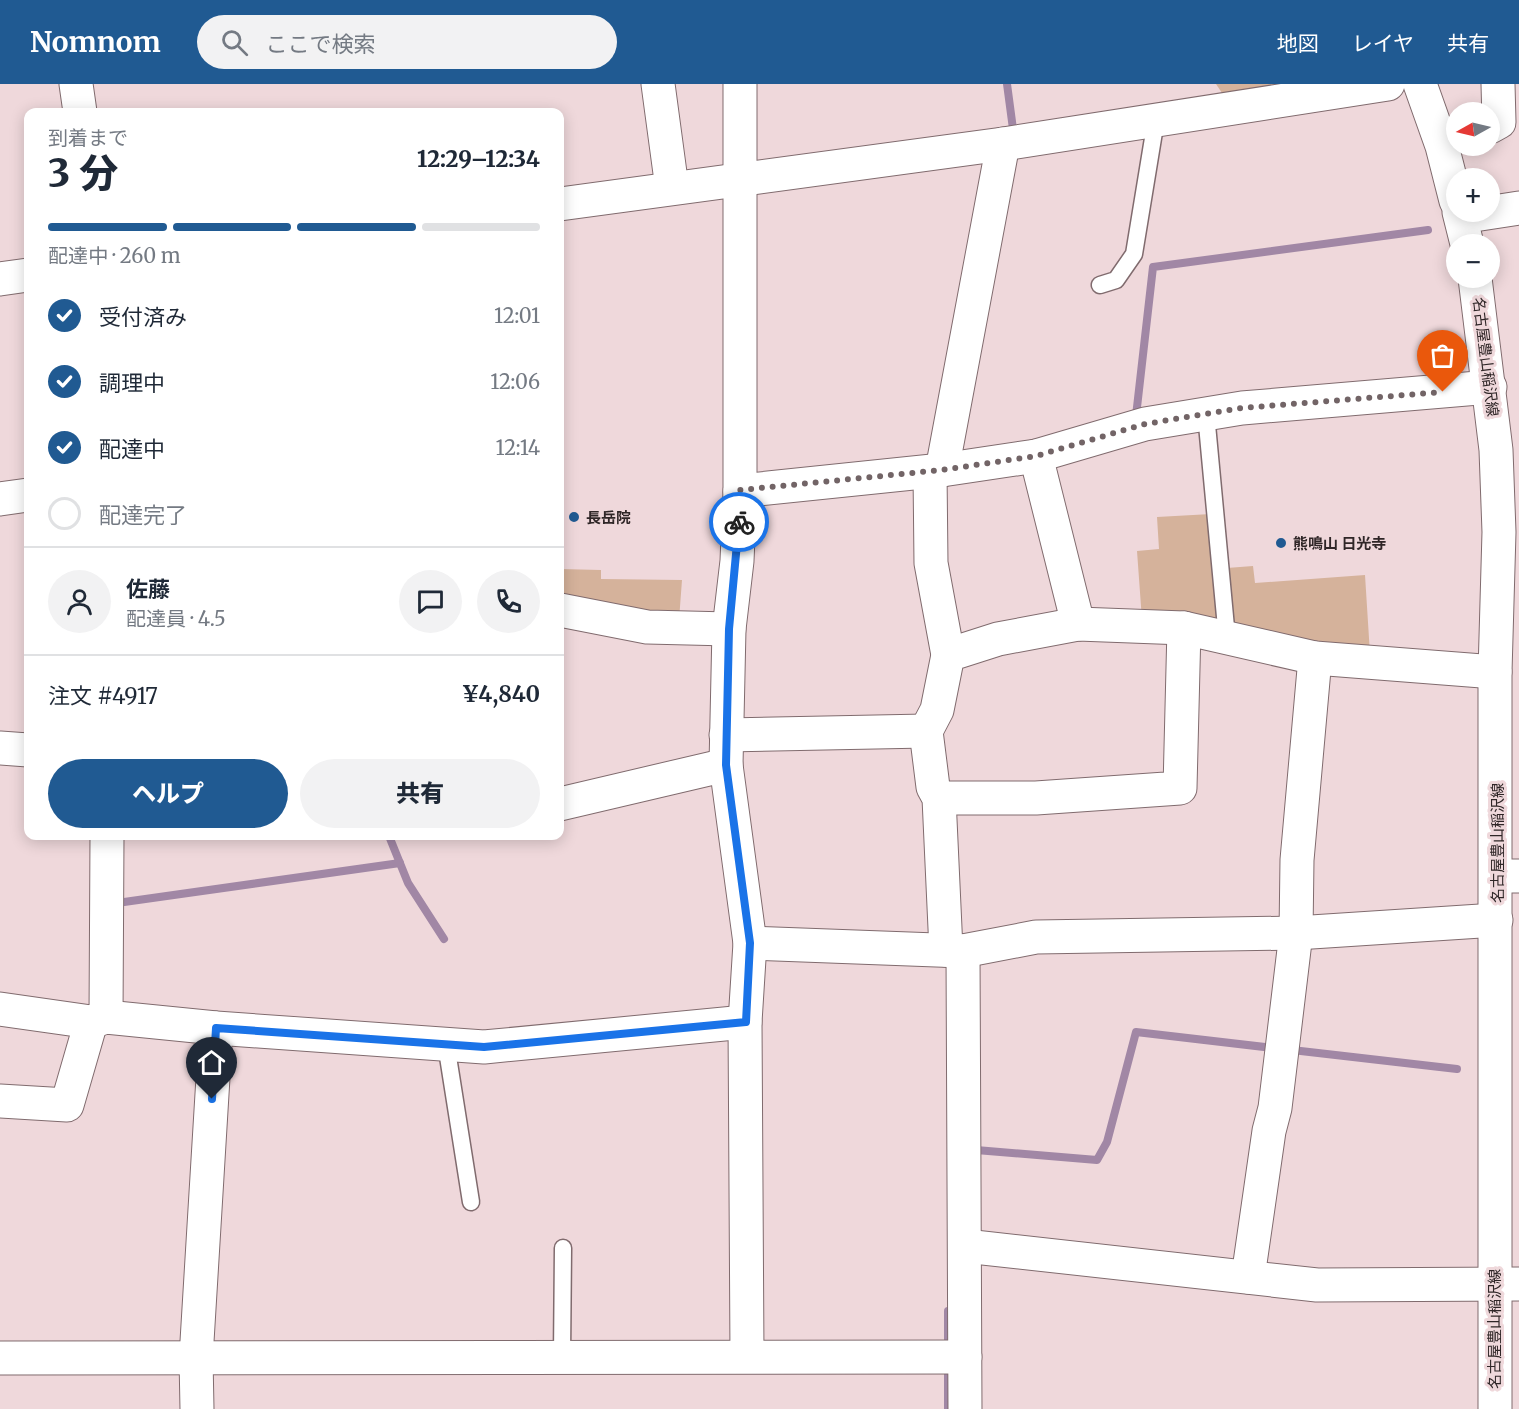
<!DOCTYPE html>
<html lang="ja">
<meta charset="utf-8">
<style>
:root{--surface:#fff;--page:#f2f2f3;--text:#1f2937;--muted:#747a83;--line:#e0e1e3;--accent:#205a92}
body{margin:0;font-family:Merriweather,"Noto Sans JP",serif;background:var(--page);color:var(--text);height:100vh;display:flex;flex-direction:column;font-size:22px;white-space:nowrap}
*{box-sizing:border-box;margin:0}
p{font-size:20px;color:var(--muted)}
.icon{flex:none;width:33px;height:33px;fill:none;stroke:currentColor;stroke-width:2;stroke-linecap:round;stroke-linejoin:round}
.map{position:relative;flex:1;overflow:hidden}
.details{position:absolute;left:24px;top:24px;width:540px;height:732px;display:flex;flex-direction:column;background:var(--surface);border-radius:12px;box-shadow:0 3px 15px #0003}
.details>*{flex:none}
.needle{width:39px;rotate:262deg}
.buttons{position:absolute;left:1446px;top:18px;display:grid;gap:12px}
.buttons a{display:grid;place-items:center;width:54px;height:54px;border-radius:50%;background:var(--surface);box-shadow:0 3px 15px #0003;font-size:30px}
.pin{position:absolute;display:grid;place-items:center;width:51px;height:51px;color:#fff;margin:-62px -26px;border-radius:50% 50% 50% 0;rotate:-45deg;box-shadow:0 0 6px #0007}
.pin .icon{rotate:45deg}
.courier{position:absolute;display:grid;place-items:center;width:60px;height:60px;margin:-30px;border:4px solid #1a73e8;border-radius:50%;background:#fff;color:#222;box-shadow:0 2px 8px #0007}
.head em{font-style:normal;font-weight:800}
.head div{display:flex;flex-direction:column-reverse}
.head{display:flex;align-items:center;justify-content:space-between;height:102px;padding:0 24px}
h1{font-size:39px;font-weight:800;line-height:45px}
.bar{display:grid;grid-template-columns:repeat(4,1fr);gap:9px 6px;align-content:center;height:72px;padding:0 24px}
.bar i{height:8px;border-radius:4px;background:var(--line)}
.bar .current{background:var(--accent)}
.bar p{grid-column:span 4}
.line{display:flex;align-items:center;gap:15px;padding:0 24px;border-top:2px solid var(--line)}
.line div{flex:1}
.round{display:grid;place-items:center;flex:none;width:63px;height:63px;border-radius:32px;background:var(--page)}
ol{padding:0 24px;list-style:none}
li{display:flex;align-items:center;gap:18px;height:66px}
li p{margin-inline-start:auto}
li .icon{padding:6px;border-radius:50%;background:var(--accent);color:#fff;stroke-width:4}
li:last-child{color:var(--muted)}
li i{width:33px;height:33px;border:3px solid var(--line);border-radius:50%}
.button{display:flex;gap:12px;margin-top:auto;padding:12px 24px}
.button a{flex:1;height:69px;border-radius:36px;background:var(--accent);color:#fff;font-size:24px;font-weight:800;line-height:69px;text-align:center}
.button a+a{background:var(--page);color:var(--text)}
header{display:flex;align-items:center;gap:36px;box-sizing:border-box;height:84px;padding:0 30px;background:var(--accent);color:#fff}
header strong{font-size:28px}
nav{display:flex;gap:33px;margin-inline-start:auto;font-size:21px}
.search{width:420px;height:54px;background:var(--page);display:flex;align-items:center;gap:15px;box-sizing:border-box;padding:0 21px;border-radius:33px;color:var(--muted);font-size:22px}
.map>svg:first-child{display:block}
.green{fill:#d5b29b}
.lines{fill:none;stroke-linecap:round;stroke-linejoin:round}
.stream{stroke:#a187a5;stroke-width:8}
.lane-casing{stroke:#806b6e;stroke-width:19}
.street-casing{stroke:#806b6e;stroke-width:35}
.secondary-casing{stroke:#806b6e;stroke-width:35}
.lane{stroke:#fff;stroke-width:16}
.street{stroke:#fff;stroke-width:33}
.secondary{stroke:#fff;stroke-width:33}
.done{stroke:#726466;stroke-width:6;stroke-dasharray:0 10.8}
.route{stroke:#1a73e8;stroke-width:8}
.poi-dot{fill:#205a92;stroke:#efd8db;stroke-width:2}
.labels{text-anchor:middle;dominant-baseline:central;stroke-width:6;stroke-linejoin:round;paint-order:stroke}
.street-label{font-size:15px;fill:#2f2627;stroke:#efd8db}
.poi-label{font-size:15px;font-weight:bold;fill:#2f2627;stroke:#efd8db;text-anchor:start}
</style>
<header>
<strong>Nomnom</strong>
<div class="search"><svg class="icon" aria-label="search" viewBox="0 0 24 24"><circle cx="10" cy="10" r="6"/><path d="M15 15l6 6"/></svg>ここで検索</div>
<nav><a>地図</a><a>レイヤ</a><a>共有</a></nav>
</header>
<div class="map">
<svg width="1519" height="1325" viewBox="0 0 1519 1325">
<rect width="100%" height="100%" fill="#efd8db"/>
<g class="green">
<path d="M1216,0H1296L1222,9Z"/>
<path d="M1211,430L1219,545L1142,536L1137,467L1159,465L1157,433Z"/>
<path d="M1253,482L1255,499L1365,491L1370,570L1232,548L1227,484Z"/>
<path d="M560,485L601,486V495L682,496L679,536L560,518Z"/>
</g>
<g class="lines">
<g class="stream">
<path d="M1007,0L1013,45"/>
<path d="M1136,332L1153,183L1428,146"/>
<path d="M389,752L408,799L444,855"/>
<path d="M117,819L400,779"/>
<path d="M1292,966L1457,985"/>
<path d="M976,1066L1097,1076L1107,1058L1136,948L1273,964"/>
<path d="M948,1260V1227"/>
<path d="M948,1289V1325"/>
</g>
<defs>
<g id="lane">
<path d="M1100,201L1116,196L1134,170L1156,36"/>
<path d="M1206,330L1227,554"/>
<path d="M446,960L471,1118"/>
<path d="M562,1272L563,1164"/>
</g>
<g id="street">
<path d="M76,0L80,28"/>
<path d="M658,0L672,104"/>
<path d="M740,0V407L737,477L729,545L726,681L750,859L745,938L747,1271"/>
<path d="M1490,43L1499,38L1498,0"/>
<path d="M560,120L1003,60L1388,0"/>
<path d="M1461,133L1519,124"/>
<path d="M0,195L28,191"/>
<path d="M1036,372L1078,540"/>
<path d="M942,386L1003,60"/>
<path d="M930,388L931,479L948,571"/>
<path d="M740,407L942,386L1036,372L1145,340L1242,324L1490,303"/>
<path d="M0,415L28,411"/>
<path d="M560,526L647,543L729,545"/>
<path d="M726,651L926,647"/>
<path d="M0,664L28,666"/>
<path d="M939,714H1036L1180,704L1184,544"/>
<path d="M560,720L726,681"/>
<path d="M1497,792H1519"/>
<path d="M750,859L963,867L1036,853L1296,849L1496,836"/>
<path d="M946,866L939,714L933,703L926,647L937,626L948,571L998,555L1078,540L1184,544L1315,574L1495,588"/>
<path d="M963,867L965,1325"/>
<path d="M0,925L91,938L106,933L216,944L484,963L745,938"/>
<path d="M106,933L107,752"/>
<path d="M0,1017L67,1021L91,938"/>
<path d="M965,1162L1317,1201L1519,1200"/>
<path d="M1248,1193L1269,1047L1275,1024L1296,849L1297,776L1315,574"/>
<path d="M0,1274L965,1273"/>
<path d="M197,1325L196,1274L216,944"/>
</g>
<g id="secondary">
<path d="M1420,0L1442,62L1456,117"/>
<path d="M1459,128L1467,160"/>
<path d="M1475,194L1496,366L1499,448L1495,588V1325"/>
</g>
</defs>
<use href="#lane" class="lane-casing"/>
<use href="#street" class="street-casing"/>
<use href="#secondary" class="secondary-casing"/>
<use href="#lane" class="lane"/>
<use href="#street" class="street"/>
<use href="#secondary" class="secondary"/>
</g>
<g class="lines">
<path class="done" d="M739,438L740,406L942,386L1036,372L1145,340L1242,324L1443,308"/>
<path class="route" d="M212,1015L216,944L484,963L746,938L750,859L726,681L729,545L739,438"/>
</g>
<g class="poi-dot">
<circle cx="574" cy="433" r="6"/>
<circle cx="1281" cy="459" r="6"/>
</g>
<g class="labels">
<g class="street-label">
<text transform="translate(1486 273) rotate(83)">名古屋豊山稲沢線</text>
<text transform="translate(1497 759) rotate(-90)">名古屋豊山稲沢線</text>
<text transform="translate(1494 1245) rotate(-90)">名古屋豊山稲沢線</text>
</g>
<g class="poi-label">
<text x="586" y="433">長岳院</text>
<text x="1293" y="459">熊鳴山 日光寺</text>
</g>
</g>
</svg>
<div class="buttons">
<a><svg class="needle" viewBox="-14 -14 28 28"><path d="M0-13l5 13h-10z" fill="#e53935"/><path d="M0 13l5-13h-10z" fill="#747a83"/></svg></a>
<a>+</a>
<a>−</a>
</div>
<div class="pin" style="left:1443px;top:308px;background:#ea580c"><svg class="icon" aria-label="bag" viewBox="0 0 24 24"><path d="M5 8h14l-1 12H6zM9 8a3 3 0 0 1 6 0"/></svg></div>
<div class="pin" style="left:212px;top:1015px;background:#1f2937"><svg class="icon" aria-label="home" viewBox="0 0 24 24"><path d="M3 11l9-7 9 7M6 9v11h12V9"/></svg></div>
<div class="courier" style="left:739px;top:438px"><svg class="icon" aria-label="bike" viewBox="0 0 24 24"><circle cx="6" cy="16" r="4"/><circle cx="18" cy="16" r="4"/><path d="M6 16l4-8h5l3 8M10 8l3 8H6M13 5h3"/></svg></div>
<section class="details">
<div class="head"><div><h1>3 分</h1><p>到着まで</p></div><em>12:29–12:34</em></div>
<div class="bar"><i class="current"></i><i class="current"></i><i class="current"></i><i></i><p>配達中 · 260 m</p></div>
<ol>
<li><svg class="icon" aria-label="check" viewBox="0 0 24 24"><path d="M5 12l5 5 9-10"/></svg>受付済み<p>12:01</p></li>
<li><svg class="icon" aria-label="check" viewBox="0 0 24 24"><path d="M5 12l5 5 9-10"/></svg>調理中<p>12:06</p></li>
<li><svg class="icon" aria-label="check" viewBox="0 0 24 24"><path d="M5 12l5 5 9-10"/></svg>配達中<p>12:14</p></li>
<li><i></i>配達完了</li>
</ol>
<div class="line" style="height:108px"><a class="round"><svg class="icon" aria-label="person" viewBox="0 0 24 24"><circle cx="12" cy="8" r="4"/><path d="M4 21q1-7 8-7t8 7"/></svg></a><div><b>佐藤</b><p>配達員 · 4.5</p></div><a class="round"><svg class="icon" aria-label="chat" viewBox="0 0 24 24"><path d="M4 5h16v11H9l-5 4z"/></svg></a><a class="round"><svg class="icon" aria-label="phone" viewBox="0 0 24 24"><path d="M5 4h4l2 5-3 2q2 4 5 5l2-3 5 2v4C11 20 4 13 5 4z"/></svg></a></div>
<div class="line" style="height:78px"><div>注文 #4917</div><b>¥4,840</b></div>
<div class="button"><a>ヘルプ</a><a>共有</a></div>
</section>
</div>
